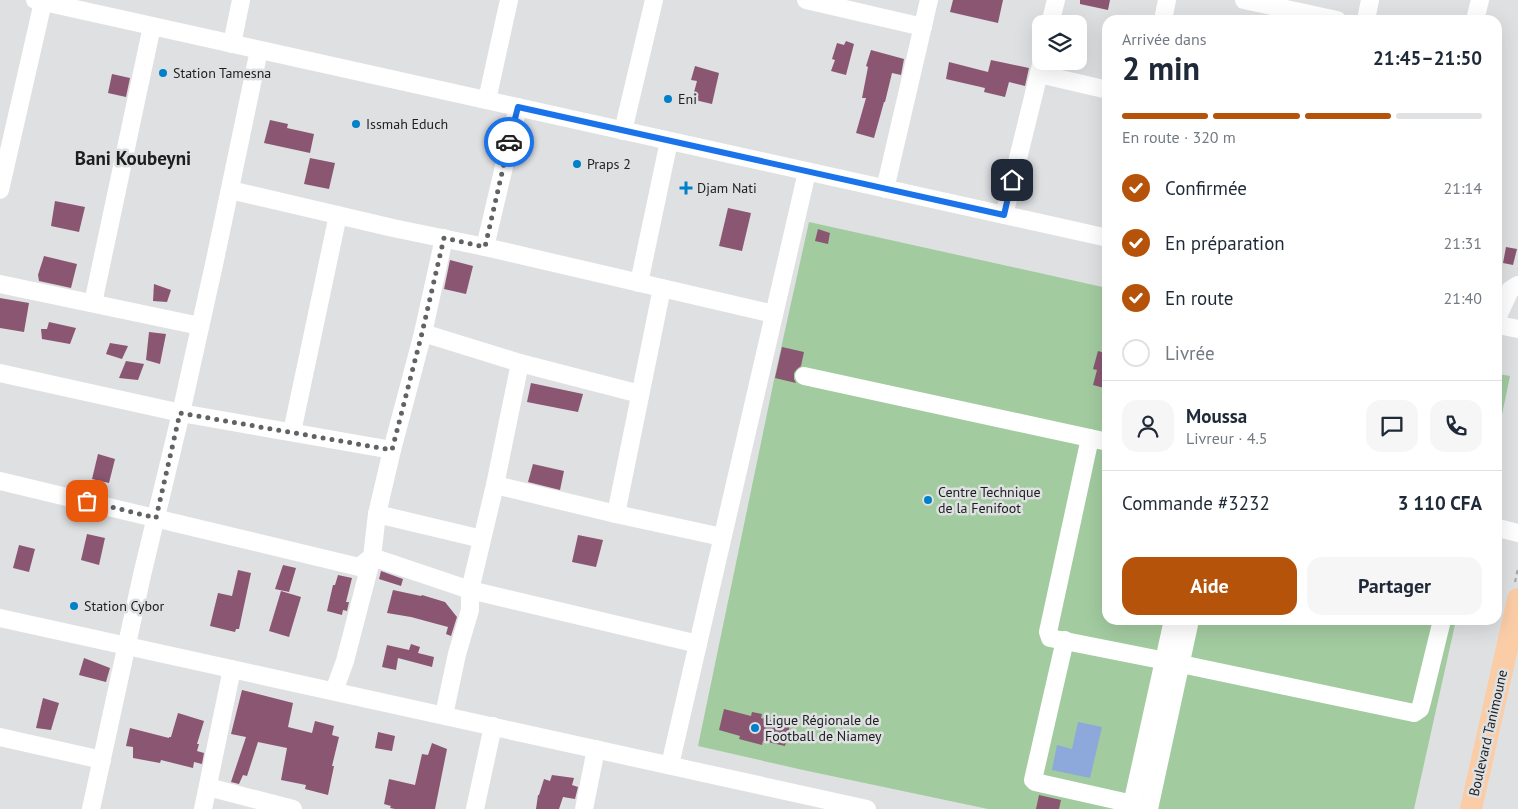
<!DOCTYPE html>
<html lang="fr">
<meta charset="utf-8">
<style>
:root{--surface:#fff;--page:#f6f6f7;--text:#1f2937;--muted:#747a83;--line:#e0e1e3;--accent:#b45309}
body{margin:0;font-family:"PT Sans",sans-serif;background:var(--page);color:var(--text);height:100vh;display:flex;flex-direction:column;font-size:19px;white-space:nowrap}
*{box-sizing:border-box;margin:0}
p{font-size:16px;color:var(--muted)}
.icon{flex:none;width:28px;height:28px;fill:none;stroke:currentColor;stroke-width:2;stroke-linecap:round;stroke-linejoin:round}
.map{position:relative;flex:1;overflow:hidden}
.panel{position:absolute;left:1102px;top:15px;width:400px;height:610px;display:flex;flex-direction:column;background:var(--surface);border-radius:15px;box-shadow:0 5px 20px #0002}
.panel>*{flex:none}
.tools{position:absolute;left:1032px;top:15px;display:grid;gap:10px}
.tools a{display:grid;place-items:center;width:55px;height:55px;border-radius:10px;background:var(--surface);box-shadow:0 5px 20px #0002;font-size:25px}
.pin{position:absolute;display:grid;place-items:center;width:42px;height:42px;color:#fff;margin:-21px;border-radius:10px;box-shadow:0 2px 8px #0006}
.courier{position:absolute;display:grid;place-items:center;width:50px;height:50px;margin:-25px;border:4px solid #1a73e8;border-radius:50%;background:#fff;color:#222;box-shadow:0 1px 6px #0007}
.overview em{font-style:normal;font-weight:700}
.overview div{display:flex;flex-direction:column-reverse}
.overview{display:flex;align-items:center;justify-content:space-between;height:85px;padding:0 20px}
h1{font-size:32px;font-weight:700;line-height:38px}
.bar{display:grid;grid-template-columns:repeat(4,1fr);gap:8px 5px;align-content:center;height:60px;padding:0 20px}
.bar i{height:6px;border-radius:4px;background:var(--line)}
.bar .on{background:var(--accent)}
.bar p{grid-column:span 4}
.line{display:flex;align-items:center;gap:12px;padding:0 20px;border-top:1px solid var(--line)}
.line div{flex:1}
.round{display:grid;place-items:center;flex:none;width:52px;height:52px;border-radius:15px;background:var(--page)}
ol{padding:0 20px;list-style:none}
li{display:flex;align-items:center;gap:15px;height:55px}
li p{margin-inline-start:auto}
li .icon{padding:5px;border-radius:50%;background:var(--accent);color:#fff;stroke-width:4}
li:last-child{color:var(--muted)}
li i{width:28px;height:28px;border:2px solid var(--line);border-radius:50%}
.action{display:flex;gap:10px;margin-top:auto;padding:10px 20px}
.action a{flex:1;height:58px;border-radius:15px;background:var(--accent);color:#fff;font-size:20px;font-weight:700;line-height:58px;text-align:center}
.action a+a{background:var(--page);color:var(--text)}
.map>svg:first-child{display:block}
.green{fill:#a2cba0}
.water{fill:#8da8da}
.building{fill:#8a5672}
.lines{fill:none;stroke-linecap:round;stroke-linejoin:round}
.path{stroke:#a4a5a7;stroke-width:2;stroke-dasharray:4 4;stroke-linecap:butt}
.minor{stroke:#fff;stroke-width:18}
.major{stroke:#fbcda7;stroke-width:22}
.done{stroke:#616263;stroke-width:5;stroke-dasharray:0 9}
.route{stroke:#1a73e8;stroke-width:6}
.poi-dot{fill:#0080c8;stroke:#dfe0e2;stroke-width:2}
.labels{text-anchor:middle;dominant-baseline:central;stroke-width:5;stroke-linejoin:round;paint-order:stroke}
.poi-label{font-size:14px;fill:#1d1e1e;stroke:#dfe0e2;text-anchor:start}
.street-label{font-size:14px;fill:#1d1e1e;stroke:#dfe0e2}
.district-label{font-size:19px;font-weight:bold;fill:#1d1e1e;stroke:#dfe0e2}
</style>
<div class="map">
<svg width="1518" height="809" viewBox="0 0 1518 809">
<rect width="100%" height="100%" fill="#dfe0e2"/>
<g class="green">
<path d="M809,222L1107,288L1108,620H1456L1414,809H988L803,770L698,746L774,380Z"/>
<path d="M1498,374L1510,376L1498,434Z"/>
</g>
<path class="water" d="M1078,722L1102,727L1090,778L1052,770L1057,745L1072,749Z"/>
<g class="building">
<path d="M953,0H1003L998,23L950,12Z"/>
<path d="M1080,0H1110L1108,10L1080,4Z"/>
<path d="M846,41L854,44L846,75L831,71L835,60L832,59L837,43L844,45Z"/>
<path d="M871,50L904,59L901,75L892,73L885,102H884L874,138L856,133L866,98H862L868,67L866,66Z"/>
<path d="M991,60L1029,68L1025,86L1009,82L1005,97L984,92L985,88L946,79L949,62L988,72Z"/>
<path d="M695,66L719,73L712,104L695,100L693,96L697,81L691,80Z"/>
<path d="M112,74L130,78L126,97L108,93Z"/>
<path d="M270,120L288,124L287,128L314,134L310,153L264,143Z"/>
<path d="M310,158L335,163L329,189L304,184Z"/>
<path d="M55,201L85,207L79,232L51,226Z"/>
<path d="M728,208L751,213L742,251L719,246Z"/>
<path d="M818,229L830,233L828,244L815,241Z"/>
<path d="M1506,247L1517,249L1513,265L1503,263Z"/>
<path d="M44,256L77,264L71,288L39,281L38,275Z"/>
<path d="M450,260L473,266L466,294L444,289Z"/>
<path d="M154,284L171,290L167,302L153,301Z"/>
<path d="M0,298L29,303L24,332L0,328Z"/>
<path d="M49,322L76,328L70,344L42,339L41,329H47Z"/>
<path d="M149,332L166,334L160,364L146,360Z"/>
<path d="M110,343L128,346L122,359L106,354Z"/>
<path d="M782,347L804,352L801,366L797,369L794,373V379L796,383L775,378Z"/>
<path d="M1098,351L1108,354V389L1093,385L1097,370L1093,369Z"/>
<path d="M126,361L144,364L138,380L119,378Z"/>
<path d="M531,383L583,394L578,412L527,402Z"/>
<path d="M98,454L115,459L109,483L92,479Z"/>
<path d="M533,464L564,471L560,490L528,482Z"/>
<path d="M87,534L105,538L99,565L81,560Z"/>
<path d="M578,535L603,540L596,567L572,562Z"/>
<path d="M19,545L35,549L29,572L13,568Z"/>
<path d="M283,565L296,568L289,592L275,589Z"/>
<path d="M238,570L251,573L239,629H236L235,632L210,626L218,593L232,596Z"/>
<path d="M381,571L403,579L401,586L379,579Z"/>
<path d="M338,575L352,578L346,602H349L347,611L343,610L342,615L327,611L333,585H335Z"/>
<path d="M393,590L421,596L422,595L445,602L457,617L451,636L446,634L448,627L411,617L387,613Z"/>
<path d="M281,591L301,597L289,637L269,631Z"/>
<path d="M411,644L420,647L418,653L434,657L432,667L398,658L396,670L382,667L387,645L409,650Z"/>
<path d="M84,658L110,668L106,682L79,675Z"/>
<path d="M242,690L293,703L288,727L312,733L315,721L334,726L332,735L339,737L332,766H334L328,795L305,789L306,785L281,780L287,748L258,742L247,776L243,775L239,784L231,782L246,737L231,734Z"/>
<path d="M43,698L59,703L51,730L36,728Z"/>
<path d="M724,709L751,716L752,712L762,714L761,718L790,725L785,746L763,741L762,745L739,739L740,736L719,730Z"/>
<path d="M178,713L204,721L197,744H199L197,751L204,753L202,764L194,762L193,768L161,760L160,763L133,758V747L126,746L130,728L169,738V737H171Z"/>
<path d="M378,732L395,736L392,751L375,748Z"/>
<path d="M432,743L447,749L435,809H395L390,808L391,806L384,804L389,779L415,785L422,754L428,755Z"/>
<path d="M552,775L574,778L572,785L578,787L575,799L563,797L559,809H536L538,795H539L544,779L550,781Z"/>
<path d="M1039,795L1061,800L1059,809H1036Z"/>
</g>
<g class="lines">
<path class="path" d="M1515,582L1518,568"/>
<g class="minor">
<path d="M35,0L1108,238"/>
<path d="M806,0L923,27"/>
<path d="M1244,0L1337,20"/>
<path d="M1163,20L1167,0"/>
<path d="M1366,20L1370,0"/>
<path d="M1475,20L1480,0"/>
<path d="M1050,24L1056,0"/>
<path d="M232,44L241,0"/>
<path d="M1039,74L1108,90"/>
<path d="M487,100L509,0"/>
<path d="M623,131L654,0"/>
<path d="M885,189L929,0"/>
<path d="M0,190L43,2"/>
<path d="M230,190L393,228L485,247L774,314"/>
<path d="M1004,215L1042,61"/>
<path d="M485,247L518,107"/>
<path d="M639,283L669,141"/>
<path d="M0,284L200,326"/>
<path d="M93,303L152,26"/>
<path d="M1498,316L1510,290L1518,285"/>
<path d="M1498,325L1518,329"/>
<path d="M423,333L520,363L640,394"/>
<path d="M0,373L181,413L392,450"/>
<path d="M804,376L1108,442"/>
<path d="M292,432L338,215"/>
<path d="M1090,438L1048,632L1050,638L1181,664L1414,713L1420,709L1422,702L1442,620"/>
<path d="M0,481L359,567L372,557L470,590L698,644"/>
<path d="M495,485L616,514L722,537"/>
<path d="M377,514L482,539"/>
<path d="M616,514L662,288"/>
<path d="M1498,528L1518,533"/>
<path d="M0,618L867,809"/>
<path d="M1065,640L1033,780L1035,782L1133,804"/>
<path d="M334,691L345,661L372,557L377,514L392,450L423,333L444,238"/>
<path d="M444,715L457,654L470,610V590L495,485L520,363"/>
<path d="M0,737L102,760"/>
<path d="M670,765L807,172"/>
<path d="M208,787L293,809"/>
<path d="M91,809L142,575L181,413L215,260L259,50"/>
<path d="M203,809L232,669"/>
<path d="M475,809L493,726"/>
<path d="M584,809L596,749"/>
<path d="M1131,809L1173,620"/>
<path d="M1149,809L1190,620"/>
</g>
<path class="major" d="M1471,809L1518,599"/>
</g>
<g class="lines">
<path class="done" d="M87,501L156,518L180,413L392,450L422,333L444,238L485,247L509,142"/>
<path class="route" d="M509,142L518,107L1004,215L1012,180"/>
</g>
<g class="poi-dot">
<circle cx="163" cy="73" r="5"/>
<circle cx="668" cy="99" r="5"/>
<circle cx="356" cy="124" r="5"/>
<circle cx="577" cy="164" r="5"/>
<path d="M683.5 180.5h5v5h5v5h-5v5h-5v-5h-5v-5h5z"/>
<circle cx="928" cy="500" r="5"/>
<circle cx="74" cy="606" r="5"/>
<circle cx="755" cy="728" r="5"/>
</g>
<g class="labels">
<g class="poi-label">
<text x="173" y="73">Station Tamesna</text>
<text x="678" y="99">Eni</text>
<text x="366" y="124">Issmah Educh</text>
<text x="587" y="164">Praps 2</text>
<text x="697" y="188">Djam Nati</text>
<text x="938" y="492">Centre Technique<tspan x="938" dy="16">de la Fenifoot</tspan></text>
<text x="84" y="606">Station Cybor</text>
<text x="765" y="720">Ligue Régionale de<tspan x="765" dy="16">Football de Niamey</tspan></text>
</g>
<g class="street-label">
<text transform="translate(1488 733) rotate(-77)">Boulevard Tanimoune</text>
</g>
<g class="district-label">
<text x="133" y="158">Bani Koubeyni</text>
</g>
</g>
</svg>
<div class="tools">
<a><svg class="icon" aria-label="layers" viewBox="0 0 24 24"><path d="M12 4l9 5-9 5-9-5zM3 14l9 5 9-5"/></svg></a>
</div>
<div class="pin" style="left:87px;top:501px;background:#ea580c"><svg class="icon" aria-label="bag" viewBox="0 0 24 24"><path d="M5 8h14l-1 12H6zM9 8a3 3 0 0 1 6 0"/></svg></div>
<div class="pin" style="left:1012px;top:180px;background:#1f2937"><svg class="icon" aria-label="home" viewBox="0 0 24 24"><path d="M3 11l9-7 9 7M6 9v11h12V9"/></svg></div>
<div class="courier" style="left:509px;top:142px"><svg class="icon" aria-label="car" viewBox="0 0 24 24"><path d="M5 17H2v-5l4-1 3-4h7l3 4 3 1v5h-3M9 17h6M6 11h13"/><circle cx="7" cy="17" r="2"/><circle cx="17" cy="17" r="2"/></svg></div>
<section class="panel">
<div class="overview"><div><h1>2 min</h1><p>Arrivée dans</p></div><em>21:45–21:50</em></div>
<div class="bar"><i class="on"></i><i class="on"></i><i class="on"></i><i></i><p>En route · 320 m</p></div>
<ol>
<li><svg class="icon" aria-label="check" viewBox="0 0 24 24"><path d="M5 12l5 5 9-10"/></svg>Confirmée<p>21:14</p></li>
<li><svg class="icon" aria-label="check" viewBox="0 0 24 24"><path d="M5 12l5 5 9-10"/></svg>En préparation<p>21:31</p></li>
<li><svg class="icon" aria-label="check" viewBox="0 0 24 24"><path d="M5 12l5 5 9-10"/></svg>En route<p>21:40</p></li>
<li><i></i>Livrée</li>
</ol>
<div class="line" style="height:90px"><a class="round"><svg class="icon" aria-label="person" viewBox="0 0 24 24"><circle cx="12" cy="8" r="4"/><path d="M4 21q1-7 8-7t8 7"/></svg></a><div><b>Moussa</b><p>Livreur · 4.5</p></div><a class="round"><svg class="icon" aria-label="chat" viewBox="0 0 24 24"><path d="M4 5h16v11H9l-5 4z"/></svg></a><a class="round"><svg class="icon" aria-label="phone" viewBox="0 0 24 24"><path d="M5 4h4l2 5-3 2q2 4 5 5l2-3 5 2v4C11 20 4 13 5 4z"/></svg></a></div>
<div class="line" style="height:65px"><div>Commande #3232</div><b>3 110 CFA</b></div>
<div class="action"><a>Aide</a><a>Partager</a></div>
</section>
</div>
